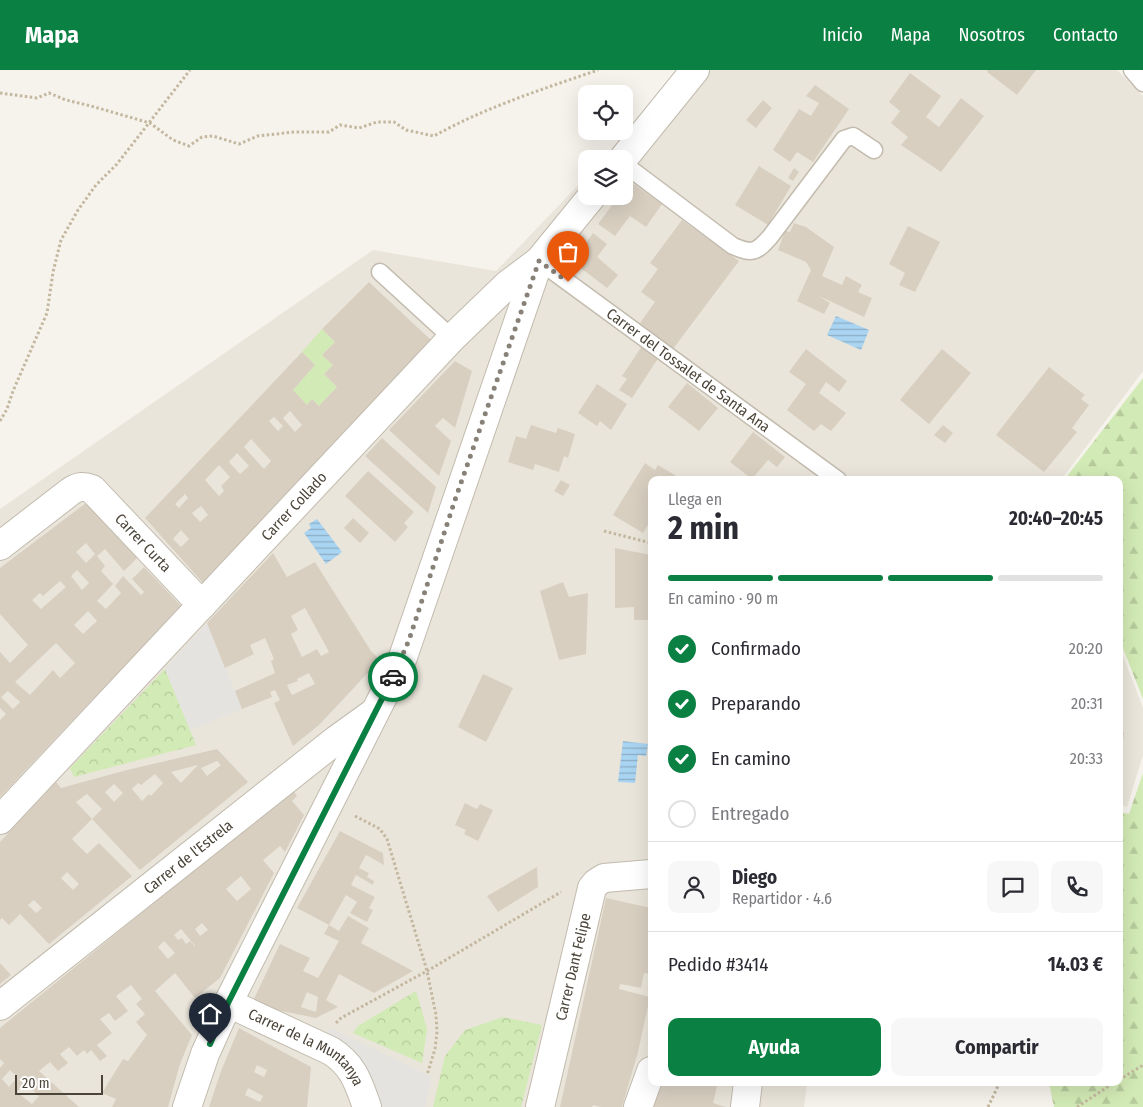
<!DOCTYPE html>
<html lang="es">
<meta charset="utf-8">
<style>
:root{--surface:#fff;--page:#f7f7f7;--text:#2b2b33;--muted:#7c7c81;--line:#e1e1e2;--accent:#0b8043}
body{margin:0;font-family:"Fira Sans Condensed",sans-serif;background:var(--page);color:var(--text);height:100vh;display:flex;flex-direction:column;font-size:19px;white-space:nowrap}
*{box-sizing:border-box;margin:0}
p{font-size:16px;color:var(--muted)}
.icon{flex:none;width:28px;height:28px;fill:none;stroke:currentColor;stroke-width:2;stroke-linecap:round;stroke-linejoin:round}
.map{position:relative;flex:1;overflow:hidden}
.side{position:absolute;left:648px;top:406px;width:475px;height:610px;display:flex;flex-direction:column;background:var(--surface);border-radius:10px;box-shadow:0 5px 20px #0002}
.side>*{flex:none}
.controls{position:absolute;left:578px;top:15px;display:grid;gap:10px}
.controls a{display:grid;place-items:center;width:55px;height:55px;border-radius:10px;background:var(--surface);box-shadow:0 5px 20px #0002;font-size:25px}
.scale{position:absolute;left:15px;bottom:12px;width:88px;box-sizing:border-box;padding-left:5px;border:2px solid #4b4439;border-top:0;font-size:14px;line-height:18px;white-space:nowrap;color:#4b4439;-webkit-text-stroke:4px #fff;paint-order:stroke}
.pin{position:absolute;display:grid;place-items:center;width:42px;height:42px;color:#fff;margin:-51px -21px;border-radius:50% 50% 50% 0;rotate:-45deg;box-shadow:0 0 5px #0007}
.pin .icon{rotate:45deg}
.courier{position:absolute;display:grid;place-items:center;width:50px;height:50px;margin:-25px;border:4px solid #0b8043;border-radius:50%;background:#fff;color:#222;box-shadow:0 1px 6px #0007}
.summary em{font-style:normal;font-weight:700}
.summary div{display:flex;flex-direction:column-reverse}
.summary{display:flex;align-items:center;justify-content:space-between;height:85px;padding:0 20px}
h1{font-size:32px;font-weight:700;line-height:38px}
.bar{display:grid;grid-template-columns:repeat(4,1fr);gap:8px 5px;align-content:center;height:60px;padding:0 20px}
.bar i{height:6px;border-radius:4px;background:var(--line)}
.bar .current{background:var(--accent)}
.bar p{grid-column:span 4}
.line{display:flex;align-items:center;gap:12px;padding:0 20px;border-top:1px solid var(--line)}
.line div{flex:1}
.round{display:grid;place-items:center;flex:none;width:52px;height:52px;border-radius:10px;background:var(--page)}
ol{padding:0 20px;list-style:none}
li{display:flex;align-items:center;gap:15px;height:55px}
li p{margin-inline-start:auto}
li .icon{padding:5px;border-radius:50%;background:var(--accent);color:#fff;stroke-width:4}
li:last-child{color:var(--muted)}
li i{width:28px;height:28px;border:2px solid var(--line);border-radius:50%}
.button{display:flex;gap:10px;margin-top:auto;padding:10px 20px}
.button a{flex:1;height:58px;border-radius:10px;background:var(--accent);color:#fff;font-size:20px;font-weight:700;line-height:58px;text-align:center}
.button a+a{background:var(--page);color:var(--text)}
header{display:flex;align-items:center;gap:30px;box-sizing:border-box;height:70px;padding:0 25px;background:var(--accent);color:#fff}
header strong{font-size:24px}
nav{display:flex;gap:28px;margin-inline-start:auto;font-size:18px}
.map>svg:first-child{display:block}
.residential{fill:#eae5da}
.forest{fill:url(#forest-firs)}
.park{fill:url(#park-crowns)}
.garden{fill:#d2eab5}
.parking{fill:#e5e3e0}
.water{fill:url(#water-rules)}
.building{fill:#d8cfc1;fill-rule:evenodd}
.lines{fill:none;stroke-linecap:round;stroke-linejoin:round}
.lane-casing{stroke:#c2bbae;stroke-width:19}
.street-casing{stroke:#c2bbae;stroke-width:30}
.path{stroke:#c4b79f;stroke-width:3;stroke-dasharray:2.5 2.5;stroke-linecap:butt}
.lane{stroke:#fff;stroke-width:16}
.street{stroke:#fff;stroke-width:28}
.done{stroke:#878178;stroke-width:5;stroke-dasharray:0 9}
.route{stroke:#0b8043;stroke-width:6}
.labels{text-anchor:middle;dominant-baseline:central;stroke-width:4;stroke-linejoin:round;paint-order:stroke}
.street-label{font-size:15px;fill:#4b4439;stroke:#fff}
</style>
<header>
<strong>Mapa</strong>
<nav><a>Inicio</a><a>Mapa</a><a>Nosotros</a><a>Contacto</a></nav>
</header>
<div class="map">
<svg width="1143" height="1037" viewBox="0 0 1143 1037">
<defs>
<pattern id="forest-firs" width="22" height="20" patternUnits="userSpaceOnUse" patternTransform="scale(1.25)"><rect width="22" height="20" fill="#d2eab5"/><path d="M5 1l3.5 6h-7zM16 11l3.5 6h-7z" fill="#b6ca9c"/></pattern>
<pattern id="park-crowns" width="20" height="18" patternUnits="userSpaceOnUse" patternTransform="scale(1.25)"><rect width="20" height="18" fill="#d2eab5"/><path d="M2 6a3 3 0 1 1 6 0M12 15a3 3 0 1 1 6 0" fill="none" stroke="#b6ca9c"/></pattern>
<pattern id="water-rules" width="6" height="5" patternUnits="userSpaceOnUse" patternTransform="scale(1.25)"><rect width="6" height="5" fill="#a9d4f2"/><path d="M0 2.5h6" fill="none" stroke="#8caec5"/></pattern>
</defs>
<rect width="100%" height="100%" fill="#f6f3ec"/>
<g class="residential">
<path d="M689,0H1117L1143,26V301L1061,410H651V1012L807,1013L804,1037H0V439L373,180L496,201L586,107V126H624V89H604Z"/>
<path d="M1119,575L1143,638V685L1127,737L1119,735Z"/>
</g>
<g class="forest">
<path d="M1143,308V629L1119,568V410H1064Z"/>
<path d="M1143,703V1037H1054L1049,1013L1119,1012V742L1129,744Z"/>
</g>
<g class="park">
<path d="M165,599L196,675L74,707L70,698Z"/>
<path d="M416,921L427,959L422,993L353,963L358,956Z"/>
<path d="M503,947L542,955L521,1037H433L445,986L465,960Z"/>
</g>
<path class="garden" d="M322,259L335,272L322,285L333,295L324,304L337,317L319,336L312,329L307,335L293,320L315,295L302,282Z"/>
<g class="parking">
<path d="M207,553L242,639L190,660L165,599Z"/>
<path d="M330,958L432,1007L425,1037H367L319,975Z"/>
</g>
<g class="water">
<path d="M836,246L869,260L861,280L827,265Z"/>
<path d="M317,449L342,482L326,494L304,463L311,458L309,454Z"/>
<path d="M623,671L648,674L646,686L638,685L635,713L618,712Z"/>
</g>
<g class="building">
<path d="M988,0H1036L1017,25L987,2Z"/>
<path d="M910,3L941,26L926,47L939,57L961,28L984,46L941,102L901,75L908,67L891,53L900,41L889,32Z"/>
<path d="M815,15L849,39L813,92L797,82L790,92L773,80L799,39L811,46L819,33L806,26Z"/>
<path d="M763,30L772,38L756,58L746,50Z"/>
<path d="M759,96L791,116L768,155L735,135Z"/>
<path d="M794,98L799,102L793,111L788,108Z"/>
<path d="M632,113L662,134L646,157L630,146L615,166L598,154L613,134L620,126H624V122Z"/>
<path d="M682,150L739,191L673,279L640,253L655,232L641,222L658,199L650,193Z"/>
<path d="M794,153L806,157L834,177L822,206L842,215L846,206L862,215L858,222L872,228L864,247L819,226L830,233L824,244L797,231L811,200L806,192L778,180L785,161L790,162Z"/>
<path d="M908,156L940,172L915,222L899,215L905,203L889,194Z"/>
<path d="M593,163L607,174L597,187L618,205L607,218L573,192Z"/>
<path d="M369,212L432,271L203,513L145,448L302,282L315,295L293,320L307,335L312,329L319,336L337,317L324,304L333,295L322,285L335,272L322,259ZM290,341L302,355L295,362L283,348ZM274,347L283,356L278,361L269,351ZM251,369L271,391L264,399L244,377ZM237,383L249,396L240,404L229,392ZM219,395L230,407L221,416L224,421L219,426L205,410ZM185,424L188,428L179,438L175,434ZM201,436L208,445L200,452L192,443ZM181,460L189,469L181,477L173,469Z"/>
<path d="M642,276L659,287L632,328L619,320L627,309L622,306Z"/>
<path d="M806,279L847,311L839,322L826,312L819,323L846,343L831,361L821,354L814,361L787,340L806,314L789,302Z"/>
<path d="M942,279L971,303L929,354L900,330Z"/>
<path d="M455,291L472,301L455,358L443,348L435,356L451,371L439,406L389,360Z"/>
<path d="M1049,297L1085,325L1081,329L1089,335L1072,358L1077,362L1044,402L996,365Z"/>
<path d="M687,313L718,338L699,361L668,337Z"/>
<path d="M597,314L627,334L611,360L600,351L597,356L578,343Z"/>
<path d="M531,355L556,363L558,358L575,364L568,388L564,386L559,402L535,394L533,400L508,392L516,366L526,369Z"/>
<path d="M943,355L953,363L945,373L934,365Z"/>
<path d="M753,362L785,387L777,397L768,390L752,409L730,392Z"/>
<path d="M382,368L436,417L428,443L365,386Z"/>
<path d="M645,393L655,400L658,395L678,407L676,410H651V450L643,463L613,445Z"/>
<path d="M368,401L414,442L404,453L408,457L395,472L345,426Z"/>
<path d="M561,410L570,415L563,426L554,421Z"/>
<path d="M86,433L137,488L124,501L105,479L97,486L105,496L101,501L113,514L97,531L106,539L121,523L115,516L123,506L141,525L144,522L132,509L144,497L181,536L0,727V650L6,644L0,638V582L10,593L28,575L0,544V498ZM86,473L95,484L86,493L76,482ZM77,500L89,513L82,520L71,506ZM60,511L66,517L41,539L32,530L40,523L43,526ZM88,541L97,551L83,564L74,555ZM56,573L75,593L60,608L53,600L30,625L15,612ZM8,621L20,632L13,639L1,627Z"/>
<path d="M353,448L369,463L360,473L344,458Z"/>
<path d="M615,478L651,485L650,550H634V537L615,538Z"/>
<path d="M273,483L287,507L315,492L371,581L380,590L319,655L293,676L274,633L280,630L275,620L270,622L272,627L242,639L235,621L275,603L271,591L274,589L265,568L250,575L254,584L225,598L207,553ZM305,538L329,582L321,586L317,579L302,587L291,564L298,560L291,546ZM309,603L315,614L292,625L287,615L298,611L297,609Z"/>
<path d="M563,512L569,527L588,523L586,584L559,590L540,521Z"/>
<path d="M483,604L513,618L486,672L458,657Z"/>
<path d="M1119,661L1124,662L1121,689H1119Z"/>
<path d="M217,679L248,712L140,800L92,749L102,739L87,724L76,732L92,749L72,769L87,784L99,773L132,806L49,874L20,844L9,855L2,848L0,850V772L56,712L61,718L127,700ZM217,691L221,695L207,706L201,698ZM198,695L181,713L171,702ZM155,704L163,713L151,726L149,724L142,731L132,719L138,713L141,715ZM114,714L123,723L114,732L105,722ZM67,802L79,814L73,820L61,808ZM34,830L42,838L36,843L28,835Z"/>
<path d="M293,720L297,726L292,731L304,745L285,782L280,776L263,790L274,803L220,908L195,928L175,903L155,921L192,965L180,994L168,1037H112L116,1029L102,1023L123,989L128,991L147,965L136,952L145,944L136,934L142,929L131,915L116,926L128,941L115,951L109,943L100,949L112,963L97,975L107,986L100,991L91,980L87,984L84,980L77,986L69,977L60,984L68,993L58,1001L50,992L39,1001L79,1037H0V998L4,993L0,989V958ZM241,806L251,819L237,831L226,819ZM202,853L208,860L200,866L195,859ZM181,859L195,876V877L190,871L186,874L182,868L178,870L174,865ZM164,871L175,883L168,889L158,877ZM10,1000L18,1007L9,1017L2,1009ZM25,1013L39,1026L32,1034L17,1022Z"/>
<path d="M465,733L477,739L480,734L493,740L478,771L464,764L466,760L455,755Z"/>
<path d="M340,761L383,783L384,795L366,785L359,798L369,803L367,807L374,811L373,815L356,805L351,815L375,827L369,838L373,840L367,852L350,843L357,832L346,825L329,855L339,861L348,846L369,858L361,873L413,901L374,923L339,904L326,930L338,937L316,948L251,935L280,874L310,888L303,901L318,908L339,871L324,864L329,855L297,838ZM307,922L318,927L316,942L301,937Z"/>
<path d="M537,797L538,817L498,842L487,826Z"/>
<path d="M606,828L651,838V904L644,903L641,918L620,914L619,919L650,927L638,982L622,1037H601L593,1035L592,1037H560Z"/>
<path d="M0,893L11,905L0,914Z"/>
<path d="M239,958L311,997L307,1037H209L221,1001ZM257,995L267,1000L264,1007L254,1002ZM248,1018L263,1026L260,1032L245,1025Z"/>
<path d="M662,1012H718L713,1033L726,1037H652Z"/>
</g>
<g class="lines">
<defs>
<g id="lane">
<path d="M1132,0L1143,13"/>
<path d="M624,94L733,176C752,184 756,183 770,167L844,69L853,66L874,80"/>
<path id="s1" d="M539,191L838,410"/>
<path d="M380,202L452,268"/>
</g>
<g id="street">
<path d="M623,89L695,0"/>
<path id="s2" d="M0,476L71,421C79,416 84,416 92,419L202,535"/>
<path id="s3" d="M0,750L452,268L507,215L539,191L592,126"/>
<path id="s4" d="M228,933L331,981C354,996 358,1012 367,1037"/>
<path id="s5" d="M0,936L336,670L372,644"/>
<path d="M187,1037L205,984L228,933L403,587L539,191"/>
<path id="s6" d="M540,1037L592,818L596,813L604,808L651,804"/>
<path d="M638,1037L651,1001"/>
<path d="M745,1037L748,1012"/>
</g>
</defs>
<use href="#lane" class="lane-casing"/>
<use href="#street" class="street-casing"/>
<g class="path">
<path d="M0,23L37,28L49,23L66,30L91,36L150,53L173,70L189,76L202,67L213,66L239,74L258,66L294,62H329L340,55L359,58L377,52H394L406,60L434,66C486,37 543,19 598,0"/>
<path d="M0,351L7,339L13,321L47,243L53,202L61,170L78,140L96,115L117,94L190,0"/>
<path d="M604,461L651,473"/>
<path d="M355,746L380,759L387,769L427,901L436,945L437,962L435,979L427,1005"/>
<path d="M336,953L341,948L427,901L561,822"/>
<path d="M1119,1010L1143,995"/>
<path d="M988,1037L1000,1012"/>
<path d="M1077,1037L1115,1012"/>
</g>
<use href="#lane" class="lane"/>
<use href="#street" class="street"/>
</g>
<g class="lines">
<path class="done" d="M393,607L409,570L456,427L539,191L568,212"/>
<path class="route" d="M210,974L228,933L393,607"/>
</g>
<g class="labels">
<g class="street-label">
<text stroke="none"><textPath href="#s1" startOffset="185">Carrer del Tossalet de Santa Ana</textPath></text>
<text stroke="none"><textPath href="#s3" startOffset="430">Carrer Collado</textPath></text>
<text stroke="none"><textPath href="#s2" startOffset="186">Carrer Curta</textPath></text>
<text stroke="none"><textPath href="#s5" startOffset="240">Carrer de l'Estrela</textPath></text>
<text stroke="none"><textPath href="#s6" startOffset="144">Carrer Dant Felipe</textPath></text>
<text stroke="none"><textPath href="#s4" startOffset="91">Carrer de la Muntanya</textPath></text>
</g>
</g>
</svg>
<div class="controls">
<a><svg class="icon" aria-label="locate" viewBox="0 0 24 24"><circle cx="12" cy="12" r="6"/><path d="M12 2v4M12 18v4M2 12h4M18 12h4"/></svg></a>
<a><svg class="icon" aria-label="layers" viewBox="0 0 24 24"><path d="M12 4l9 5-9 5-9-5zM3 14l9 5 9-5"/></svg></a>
</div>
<div class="scale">20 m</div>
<div class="pin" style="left:568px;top:212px;background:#ea580c"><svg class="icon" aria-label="bag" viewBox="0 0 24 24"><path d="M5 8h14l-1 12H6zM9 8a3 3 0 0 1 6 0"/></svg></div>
<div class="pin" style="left:210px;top:974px;background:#1f2937"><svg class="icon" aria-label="home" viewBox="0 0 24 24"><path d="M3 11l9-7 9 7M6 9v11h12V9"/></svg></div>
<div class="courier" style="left:393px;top:607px"><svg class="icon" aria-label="car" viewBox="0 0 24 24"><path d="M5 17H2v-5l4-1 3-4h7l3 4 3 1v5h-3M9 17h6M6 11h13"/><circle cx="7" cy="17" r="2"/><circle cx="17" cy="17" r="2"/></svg></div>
<section class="side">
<div class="summary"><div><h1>2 min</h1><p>Llega en</p></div><em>20:40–20:45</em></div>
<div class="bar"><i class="current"></i><i class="current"></i><i class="current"></i><i></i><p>En camino · 90 m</p></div>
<ol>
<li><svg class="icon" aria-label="check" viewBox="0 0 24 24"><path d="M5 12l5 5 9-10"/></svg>Confirmado<p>20:20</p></li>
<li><svg class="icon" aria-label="check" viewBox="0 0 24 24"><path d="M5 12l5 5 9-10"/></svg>Preparando<p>20:31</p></li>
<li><svg class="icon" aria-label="check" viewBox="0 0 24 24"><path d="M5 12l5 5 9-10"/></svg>En camino<p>20:33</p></li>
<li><i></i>Entregado</li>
</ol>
<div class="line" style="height:90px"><a class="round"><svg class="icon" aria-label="person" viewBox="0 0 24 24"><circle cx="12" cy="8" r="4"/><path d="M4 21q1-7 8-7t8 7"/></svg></a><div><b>Diego</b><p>Repartidor · 4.6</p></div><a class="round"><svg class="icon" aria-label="chat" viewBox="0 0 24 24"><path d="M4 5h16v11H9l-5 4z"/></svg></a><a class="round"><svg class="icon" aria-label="phone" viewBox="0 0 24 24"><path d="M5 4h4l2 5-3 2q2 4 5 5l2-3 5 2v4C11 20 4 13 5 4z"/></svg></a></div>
<div class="line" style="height:65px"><div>Pedido #3414</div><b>14.03 €</b></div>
<div class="button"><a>Ayuda</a><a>Compartir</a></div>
</section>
</div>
